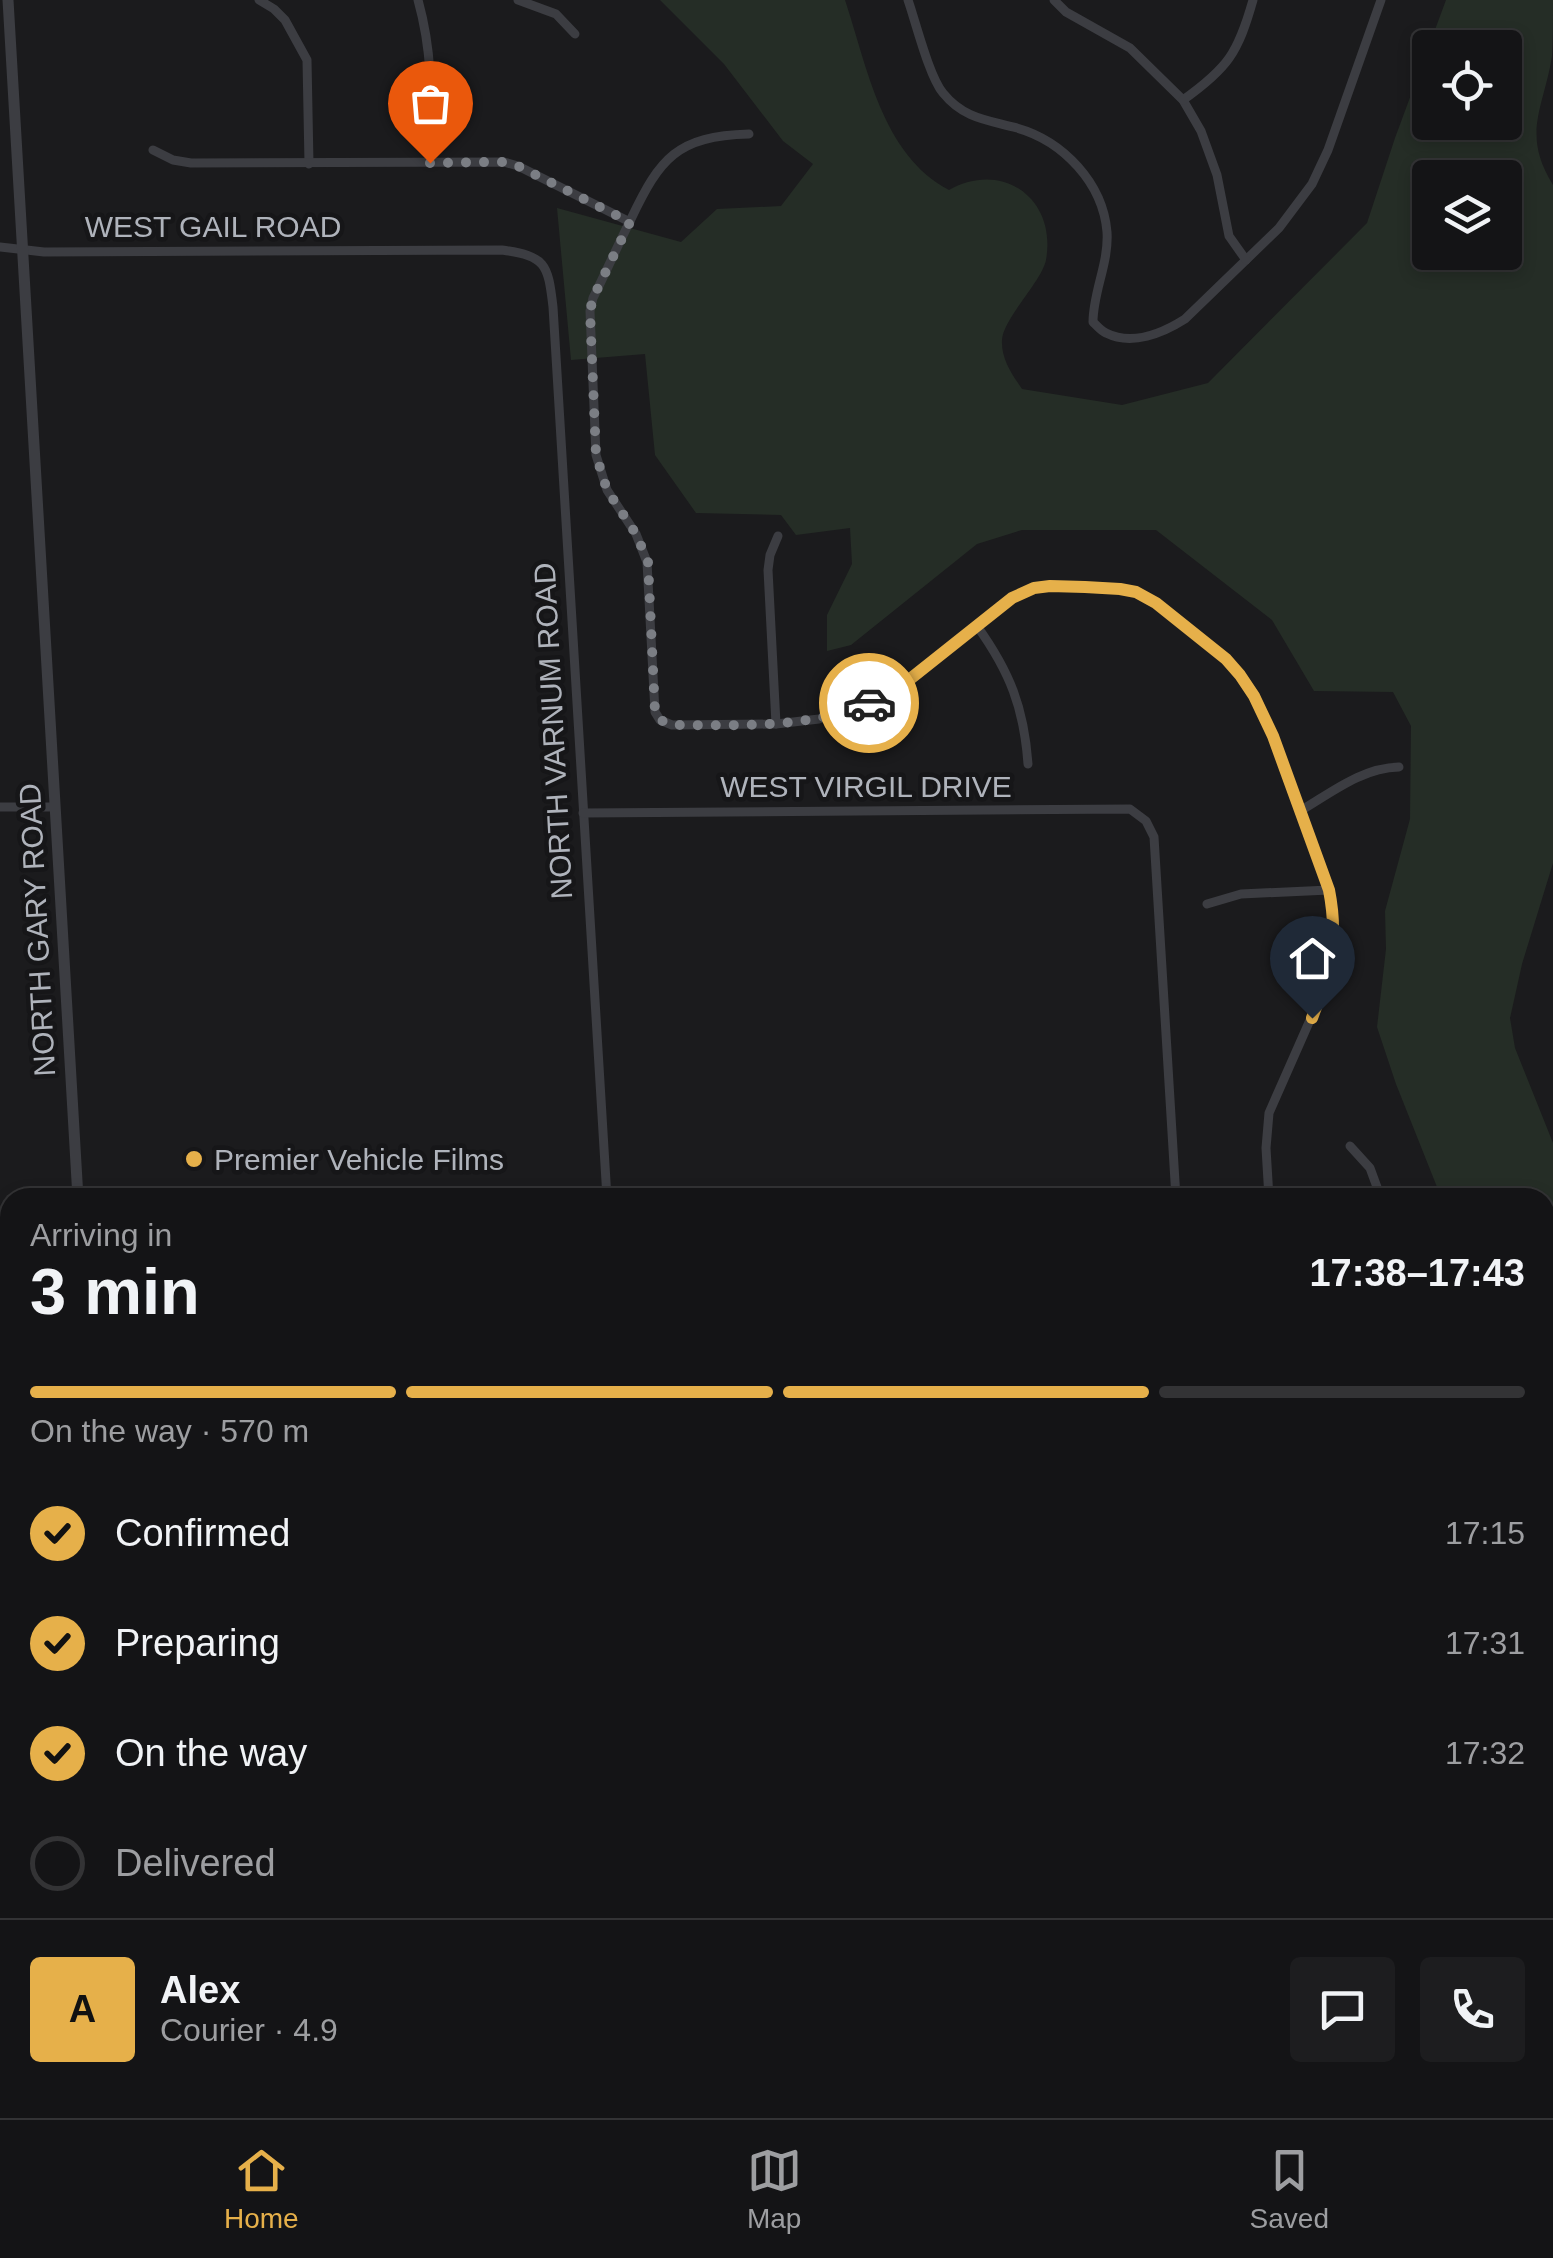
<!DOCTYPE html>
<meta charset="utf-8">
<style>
:root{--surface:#141416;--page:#1d1d1f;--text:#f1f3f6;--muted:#9d9ea1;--line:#333335;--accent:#e6b04a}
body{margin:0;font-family:Arial,sans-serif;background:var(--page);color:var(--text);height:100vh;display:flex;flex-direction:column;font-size:38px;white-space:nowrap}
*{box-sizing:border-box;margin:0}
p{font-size:32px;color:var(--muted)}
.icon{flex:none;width:55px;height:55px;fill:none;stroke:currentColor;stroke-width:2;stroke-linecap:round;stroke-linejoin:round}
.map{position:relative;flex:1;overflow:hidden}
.sheet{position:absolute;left:0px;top:1188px;width:1555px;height:932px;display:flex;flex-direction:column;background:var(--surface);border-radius:30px 30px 0 0;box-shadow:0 5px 15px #0003,0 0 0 2px var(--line)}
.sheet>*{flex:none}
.buttons{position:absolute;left:1412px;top:30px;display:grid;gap:20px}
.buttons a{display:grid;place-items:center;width:110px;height:110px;border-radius:10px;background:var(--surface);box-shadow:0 5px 15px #0003,0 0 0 2px var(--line);font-size:50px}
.pin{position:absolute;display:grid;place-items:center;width:85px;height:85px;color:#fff;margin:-102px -42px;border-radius:50% 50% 50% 0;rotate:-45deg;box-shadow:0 0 10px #0007}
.pin .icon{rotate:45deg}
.courier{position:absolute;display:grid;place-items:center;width:100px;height:100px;margin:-50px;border:8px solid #e6b04a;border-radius:50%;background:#fff;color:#222;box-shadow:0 2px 12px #0007}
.summary em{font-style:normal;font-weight:700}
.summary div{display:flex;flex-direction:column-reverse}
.summary{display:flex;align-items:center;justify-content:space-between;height:170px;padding:0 30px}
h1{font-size:65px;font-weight:700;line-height:75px}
.bar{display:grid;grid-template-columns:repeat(4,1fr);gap:15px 10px;align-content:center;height:120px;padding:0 30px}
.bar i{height:12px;border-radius:8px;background:var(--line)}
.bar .selected{background:var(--accent)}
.bar p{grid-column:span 4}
.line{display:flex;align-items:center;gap:25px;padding:0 30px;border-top:2px solid var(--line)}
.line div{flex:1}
.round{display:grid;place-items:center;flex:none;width:105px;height:105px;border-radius:10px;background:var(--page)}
ol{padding:0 30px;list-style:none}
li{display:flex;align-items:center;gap:30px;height:110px}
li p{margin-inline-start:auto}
li .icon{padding:10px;border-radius:50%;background:var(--accent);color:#111;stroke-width:4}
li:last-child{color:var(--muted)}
li i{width:55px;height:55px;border:5px solid var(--line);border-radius:50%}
.tab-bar{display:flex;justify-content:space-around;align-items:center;height:140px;border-top:2px solid var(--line);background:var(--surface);font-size:28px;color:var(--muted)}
.tab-bar a{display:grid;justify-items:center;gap:5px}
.tab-bar .selected{color:var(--accent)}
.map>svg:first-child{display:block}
.green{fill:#252d26;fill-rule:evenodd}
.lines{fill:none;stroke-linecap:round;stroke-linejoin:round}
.stream{stroke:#333c42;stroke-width:2.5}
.minor{stroke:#3c3d42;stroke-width:9}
.tertiary{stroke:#3c3d42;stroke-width:11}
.done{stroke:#7b7e84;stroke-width:10;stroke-dasharray:0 18}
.route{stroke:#e6b04a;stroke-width:12}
.poi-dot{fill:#e6b04a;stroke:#161618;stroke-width:4}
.labels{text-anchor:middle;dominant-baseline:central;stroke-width:9;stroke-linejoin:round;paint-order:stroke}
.street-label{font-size:30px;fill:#afb3bb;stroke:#161618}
.poi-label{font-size:30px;fill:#afb3bb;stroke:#161618;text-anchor:start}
</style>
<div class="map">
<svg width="1553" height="2118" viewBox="0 0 1553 2118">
<rect width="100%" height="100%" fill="#1b1b1d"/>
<g class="green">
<path d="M660,0H845C867,66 882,155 949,190C1002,160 1057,198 1046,260C1042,281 1003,319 1002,340C1001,359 1012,374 1022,389L1122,405L1208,383L1367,223L1395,138L1446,0H1553C1553,18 1553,38 1552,56C1544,108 1521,133 1553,185V863L1522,964L1510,1018L1515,1048L1553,1143V1444L1545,1428V1198L1441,1197L1396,1084L1377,1027L1386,949L1385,911L1410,819L1411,726L1393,692L1314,691L1272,620L1156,530H1022L977,544L851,645L827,651V615L852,564L850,528L796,535L781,515L696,513L655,455L645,354L571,360L557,208L681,242L717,209L781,206L813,164L783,141L724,64ZM1430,48H1505V122H1430ZM1430,178H1505V252H1430Z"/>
<path d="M1553,1643V1974L1545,1985V1672Z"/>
<path d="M1370,2110H1452L1446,2118H1371Z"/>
</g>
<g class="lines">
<path class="stream" d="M1266,2110V2118"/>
<g class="minor">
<path d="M259,0L274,9L285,20L307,60L309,164"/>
<path d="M418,0C434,57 431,104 430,163"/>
<path d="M518,0L556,14L575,34"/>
<path d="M908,0C916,23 929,76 943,93C964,119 988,120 1017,128C1063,141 1103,183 1107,232C1109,263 1093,292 1093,322C1097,326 1101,331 1106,333C1132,346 1163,333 1185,319L1279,228L1312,184L1328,150L1381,0"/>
<path d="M1054,0L1066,12L1130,48L1183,100L1201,131L1217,175L1229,236L1246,260"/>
<path d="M1183,100C1228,68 1238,53 1253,0"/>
<path d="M749,134C677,136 660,158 631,219C618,245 606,272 593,298L590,311L596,455L607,490L636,534L647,562L655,712L660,720L672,725L776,724L819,719L851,710L900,687L1011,599L1035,588L1050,586L1119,589L1136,592L1156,603L1225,659L1240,675L1255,695L1273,736L1329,890C1335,920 1333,947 1329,977L1269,1113L1266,1148L1269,1198"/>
<path d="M153,150L173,160L191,163L504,162L518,166L630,222"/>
<path d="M0,247L44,252L502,250C546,256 548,264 553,307L607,1198"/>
<path d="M977,626C1010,672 1024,708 1028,764"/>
<path d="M776,724L768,570L770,555L778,536"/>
<path d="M0,807H55"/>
<path d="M1300,811C1331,793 1361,768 1399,767"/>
<path d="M583,813L1130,809L1146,821L1154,837L1176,1198"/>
<path d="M1207,904L1241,894L1329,890"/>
<path d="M1350,1146L1370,1168L1381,1198"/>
<path d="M0,1371H10"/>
<path d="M1545,1496L1553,1494"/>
<path d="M0,1938H10"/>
<path d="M1545,2086L1553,2077"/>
<path d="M664,2110L665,2118"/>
<path d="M1228,2110L1229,2118"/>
<path d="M1299,2115L1301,2118"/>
<path d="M1519,2118L1526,2110"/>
</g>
<g class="tertiary">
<path d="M8,0L78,1198"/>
<path d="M123,2110V2118"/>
</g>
</g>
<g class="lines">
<path class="done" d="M430,163L490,162H504L518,166L630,222L593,298L590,311L596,455L607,490L636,534L648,562L655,712L660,720L672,725C739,725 806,729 869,703"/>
<path class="route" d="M869,703L900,687L1012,598L1034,588L1050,586L1085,587L1120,589L1136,592L1156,603L1226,659L1240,675L1254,696L1273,736L1329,890C1339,941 1330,971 1312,1018"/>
</g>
<circle class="poi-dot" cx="194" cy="1159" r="10"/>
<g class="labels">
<g class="street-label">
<text x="213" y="226">WEST GAIL ROAD</text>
<text transform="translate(553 731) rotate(-93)">NORTH VARNUM ROAD</text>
<text x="866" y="786">WEST VIRGIL DRIVE</text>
<text transform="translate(37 930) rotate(-93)">NORTH GARY ROAD</text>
</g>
<g class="poi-label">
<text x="214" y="1159">Premier Vehicle Films</text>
</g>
</g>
</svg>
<div class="buttons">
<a><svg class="icon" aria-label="locate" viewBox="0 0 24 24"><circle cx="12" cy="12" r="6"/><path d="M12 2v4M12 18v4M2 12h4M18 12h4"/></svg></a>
<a><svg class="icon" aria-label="layers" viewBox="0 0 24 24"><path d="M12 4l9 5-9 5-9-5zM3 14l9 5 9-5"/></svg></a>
</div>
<div class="pin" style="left:430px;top:163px;background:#ea580c"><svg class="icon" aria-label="bag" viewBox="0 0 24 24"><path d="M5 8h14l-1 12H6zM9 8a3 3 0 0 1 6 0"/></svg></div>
<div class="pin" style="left:1312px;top:1018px;background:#1f2937"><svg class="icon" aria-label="home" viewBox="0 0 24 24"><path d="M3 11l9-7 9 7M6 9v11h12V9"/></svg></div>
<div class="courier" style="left:869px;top:703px"><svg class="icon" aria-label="car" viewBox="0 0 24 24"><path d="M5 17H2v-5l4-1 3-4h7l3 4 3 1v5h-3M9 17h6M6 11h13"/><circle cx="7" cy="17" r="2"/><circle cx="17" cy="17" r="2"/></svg></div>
<section class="sheet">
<div class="summary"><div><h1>3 min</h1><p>Arriving in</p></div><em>17:38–17:43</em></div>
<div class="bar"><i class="selected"></i><i class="selected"></i><i class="selected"></i><i></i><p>On the way · 570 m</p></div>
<ol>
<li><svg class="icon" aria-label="check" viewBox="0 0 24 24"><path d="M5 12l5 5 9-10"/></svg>Confirmed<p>17:15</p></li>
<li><svg class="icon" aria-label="check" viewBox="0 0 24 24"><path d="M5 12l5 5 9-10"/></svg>Preparing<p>17:31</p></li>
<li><svg class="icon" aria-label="check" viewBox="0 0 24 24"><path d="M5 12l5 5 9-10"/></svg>On the way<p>17:32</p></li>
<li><i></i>Delivered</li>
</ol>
<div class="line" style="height:180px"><b class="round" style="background:var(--accent);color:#111">A</b><div><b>Alex</b><p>Courier · 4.9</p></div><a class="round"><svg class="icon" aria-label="chat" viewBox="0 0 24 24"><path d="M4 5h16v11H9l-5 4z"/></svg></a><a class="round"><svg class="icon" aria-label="phone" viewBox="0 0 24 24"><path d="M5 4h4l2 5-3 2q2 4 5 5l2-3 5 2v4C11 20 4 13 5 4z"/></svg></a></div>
</section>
</div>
<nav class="tab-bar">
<a class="selected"><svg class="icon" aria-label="home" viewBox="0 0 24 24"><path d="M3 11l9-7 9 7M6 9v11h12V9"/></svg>Home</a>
<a><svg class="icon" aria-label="map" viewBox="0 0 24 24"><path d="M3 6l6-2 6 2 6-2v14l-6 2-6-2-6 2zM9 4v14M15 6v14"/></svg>Map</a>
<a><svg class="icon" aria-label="saved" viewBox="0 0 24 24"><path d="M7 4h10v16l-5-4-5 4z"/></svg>Saved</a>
</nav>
